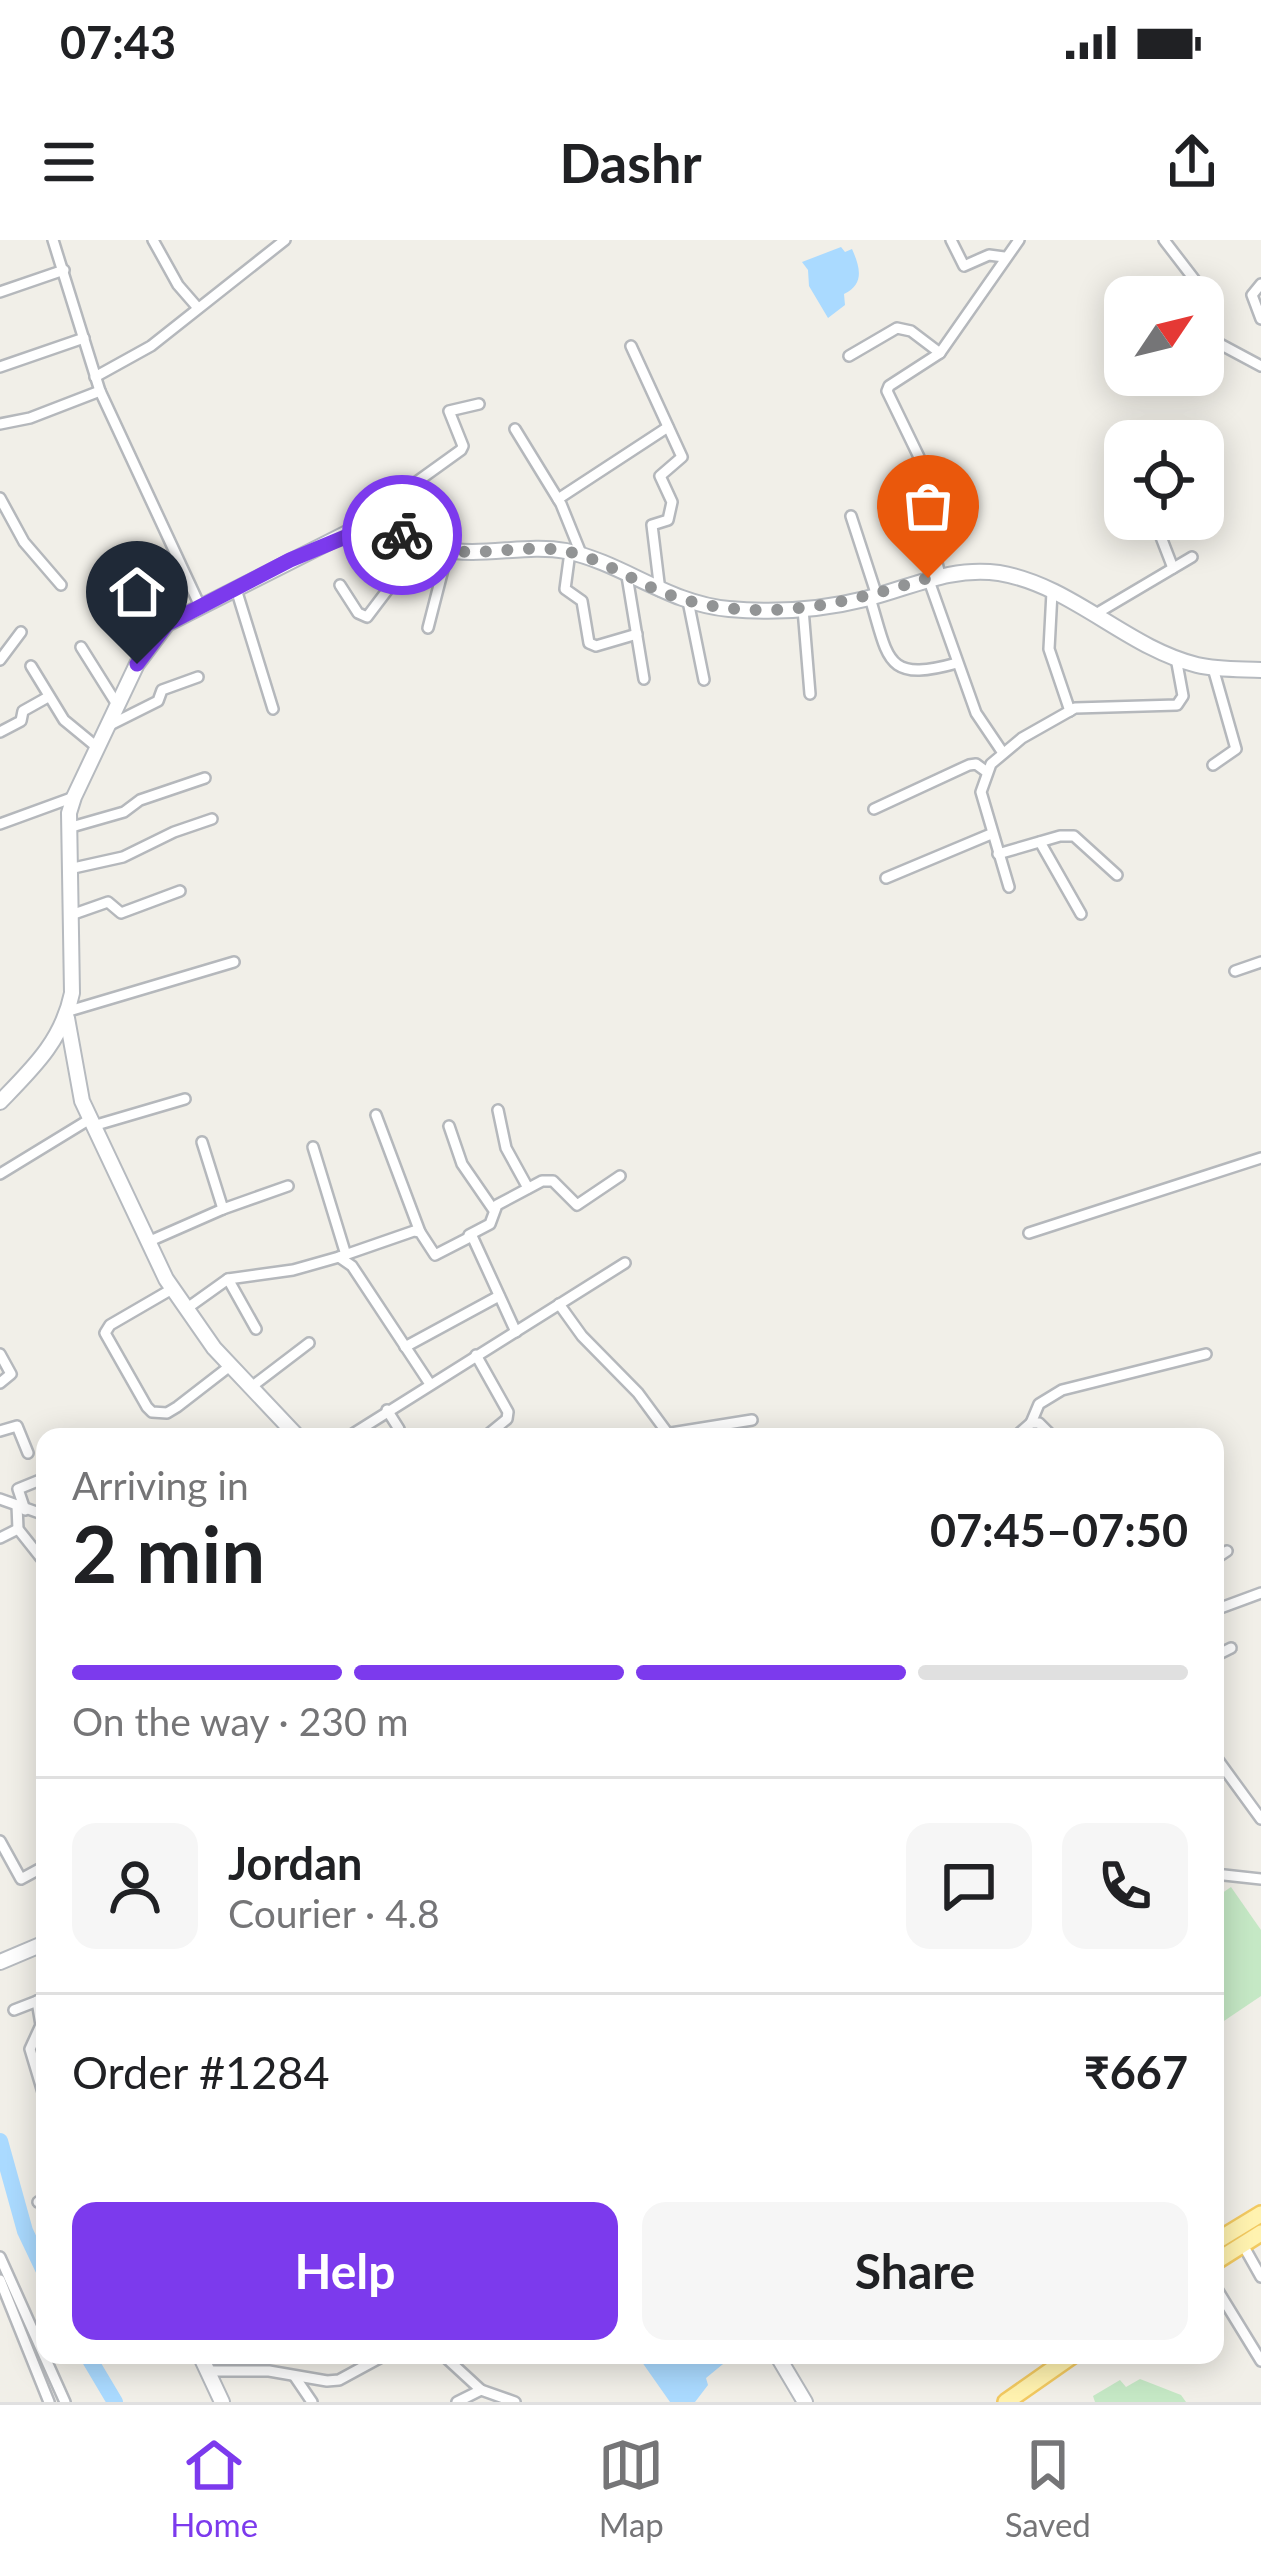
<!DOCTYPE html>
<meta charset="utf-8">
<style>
:root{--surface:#fff;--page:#f6f6f6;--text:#202124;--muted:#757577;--line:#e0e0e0;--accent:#7c3aed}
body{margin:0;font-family:Lato,sans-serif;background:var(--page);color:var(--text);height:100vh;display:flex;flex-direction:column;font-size:45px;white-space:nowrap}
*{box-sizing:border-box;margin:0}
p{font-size:39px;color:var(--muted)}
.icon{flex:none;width:66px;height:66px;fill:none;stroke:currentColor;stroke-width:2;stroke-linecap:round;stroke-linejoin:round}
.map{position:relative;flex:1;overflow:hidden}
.details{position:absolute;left:36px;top:1188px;width:1188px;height:936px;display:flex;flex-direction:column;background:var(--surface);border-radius:24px;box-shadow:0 6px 30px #0003}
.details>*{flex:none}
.needle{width:78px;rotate:55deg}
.fabs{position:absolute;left:1104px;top:36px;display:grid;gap:24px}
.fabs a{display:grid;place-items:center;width:120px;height:120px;border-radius:24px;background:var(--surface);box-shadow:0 6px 30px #0003;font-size:60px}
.pin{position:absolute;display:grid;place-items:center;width:102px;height:102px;color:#fff;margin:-123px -51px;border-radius:50% 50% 50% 0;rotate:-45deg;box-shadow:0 0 12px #0007}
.pin .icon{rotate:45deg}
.courier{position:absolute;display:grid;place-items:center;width:120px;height:120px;margin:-60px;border:9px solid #7c3aed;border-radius:50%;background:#fff;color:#222;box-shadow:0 3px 15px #0007}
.overview em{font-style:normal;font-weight:700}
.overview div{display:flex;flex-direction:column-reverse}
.overview{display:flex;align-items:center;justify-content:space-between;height:204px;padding:0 36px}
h1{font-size:78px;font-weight:700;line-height:90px}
.bar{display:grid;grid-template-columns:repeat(4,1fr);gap:18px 12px;align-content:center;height:144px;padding:0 36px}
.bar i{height:15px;border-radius:9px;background:var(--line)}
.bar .selected{background:var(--accent)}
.bar p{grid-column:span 4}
.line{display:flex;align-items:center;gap:30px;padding:0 36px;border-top:3px solid var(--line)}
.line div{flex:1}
.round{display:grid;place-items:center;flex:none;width:126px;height:126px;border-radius:24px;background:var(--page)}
.primary-button{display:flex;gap:24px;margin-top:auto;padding:24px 36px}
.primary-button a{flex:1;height:138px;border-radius:24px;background:var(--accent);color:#fff;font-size:48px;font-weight:700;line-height:138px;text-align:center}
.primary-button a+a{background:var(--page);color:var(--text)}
.status{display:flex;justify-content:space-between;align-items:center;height:84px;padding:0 60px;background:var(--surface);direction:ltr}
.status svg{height:33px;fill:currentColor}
header{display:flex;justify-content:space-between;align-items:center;height:156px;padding:0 36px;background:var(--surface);font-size:54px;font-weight:700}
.dock{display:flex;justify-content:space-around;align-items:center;height:168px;border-top:3px solid var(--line);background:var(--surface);font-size:33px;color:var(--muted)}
.dock a{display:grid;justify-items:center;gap:6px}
.dock .selected{color:var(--accent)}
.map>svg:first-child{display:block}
.green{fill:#c5e8c5}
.water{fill:#aadaff}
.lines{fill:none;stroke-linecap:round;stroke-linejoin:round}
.river{stroke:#aadaff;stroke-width:16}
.street-casing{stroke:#b5b8bc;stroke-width:14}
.secondary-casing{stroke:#b6babf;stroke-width:18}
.primary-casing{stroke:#f2c960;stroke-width:20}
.street{stroke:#fff;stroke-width:9}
.secondary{stroke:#fff;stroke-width:14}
.primary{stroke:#fff2af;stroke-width:15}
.done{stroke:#929495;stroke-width:12;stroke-dasharray:0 21.6}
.route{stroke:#7c3aed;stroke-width:15}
</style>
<div class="status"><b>07:43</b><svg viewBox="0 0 49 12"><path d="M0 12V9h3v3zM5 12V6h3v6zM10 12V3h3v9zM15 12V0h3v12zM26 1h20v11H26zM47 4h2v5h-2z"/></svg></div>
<header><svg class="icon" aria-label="menu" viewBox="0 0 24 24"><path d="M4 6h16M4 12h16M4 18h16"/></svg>Dashr<svg class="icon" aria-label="share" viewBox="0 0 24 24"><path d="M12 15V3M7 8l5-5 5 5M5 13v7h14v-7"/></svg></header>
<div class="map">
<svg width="1261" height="2162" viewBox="0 0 1261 2162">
<rect width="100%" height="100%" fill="#f1efe8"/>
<g class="green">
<path d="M1231,1647L1261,1690V1756L1215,1787V1658Z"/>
<path d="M1140,2139L1181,2155L1186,2162H1095L1093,2156L1120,2140L1126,2147Z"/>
</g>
<g class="water">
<path d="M841,7L845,12L852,9C860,27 865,44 844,54L845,65L828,78L809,46L808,30L802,22Z"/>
<path d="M637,2115H734L706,2138L708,2145L695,2162H670Z"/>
</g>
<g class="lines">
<g class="river">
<path d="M0,1901L25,1991L45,2033"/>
<path d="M87,2115L115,2162"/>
</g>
<defs>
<g id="street">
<path d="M53,0L100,151L200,366"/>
<path d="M153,0L178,45L198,68"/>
<path d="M951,0L964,26L989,15L1004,17"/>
<path d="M1164,0L1214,65"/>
<path d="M1261,44L1252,55L1261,79"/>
<path d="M0,52L64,30"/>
<path d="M1203,95L1261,126"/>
<path d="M631,106L682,217L660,236L672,262L668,280L652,285L660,351"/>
<path d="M849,116L897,88L911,91L940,113"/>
<path d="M0,127L84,98"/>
<path d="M95,137L151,106L285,0"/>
<path d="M0,184L30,178L100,151"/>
<path d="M515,189L561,264L582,316"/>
<path d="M0,258L24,302L61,345"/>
<path d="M558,259L668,187"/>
<path d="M851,276L877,356"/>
<path d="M1154,279L1173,328"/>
<path d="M367,288L404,251L461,210L463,206L449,171L479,164"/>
<path d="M570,312L565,349L582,361L589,403L596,406L637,394"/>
<path d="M940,335L922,262L919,217L887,151L889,146L940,113L1019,0"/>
<path d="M627,336L644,439"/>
<path d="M928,338L976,473L1003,513"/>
<path d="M340,345L358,373L367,377L423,303"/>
<path d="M236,349L273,469"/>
<path d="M1052,352L1049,409L1070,471"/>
<path d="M870,358C889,420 885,443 957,423"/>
<path d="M688,361L704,440"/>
<path d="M803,369L810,454"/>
<path d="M1094,375L1192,317"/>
<path d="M428,388L448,310"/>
<path d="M81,407L118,466"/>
<path d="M0,420L21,392"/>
<path d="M31,426L64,480L98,508"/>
<path d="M1213,428L1236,509L1213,525"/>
<path d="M108,486L158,461L162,450L198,437"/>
<path d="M0,492L21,481L23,471L48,457"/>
<path d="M874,569L969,525L976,524L987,532"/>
<path d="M0,584L74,557"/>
<path d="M68,588L124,572L140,560L205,538"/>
<path d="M1040,602L1081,674"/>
<path d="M998,614L1060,596H1074L1117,635"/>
<path d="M69,629L123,617L174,592L212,579"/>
<path d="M886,638L991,594"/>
<path d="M1009,647L981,552L991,524L1022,498L1075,468L1177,465L1183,456L1176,418"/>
<path d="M71,675L108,662L121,673L180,651"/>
<path d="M1235,731L1261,722"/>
<path d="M69,771L234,722"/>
<path d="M498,870L506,908L528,948"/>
<path d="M376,875L420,992"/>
<path d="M93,886L185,859"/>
<path d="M449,886L462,924L493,969"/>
<path d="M202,902L223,969"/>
<path d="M313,907L346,1015"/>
<path d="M0,934L90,879"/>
<path d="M1029,993L1261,918"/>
<path d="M469,995L490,984L497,965L542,941H553L577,965L620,936"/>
<path d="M150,1001L223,969L288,946"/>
<path d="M339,1017L414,991L420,992L435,1015L472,996L516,1092"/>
<path d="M228,1039L256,1089"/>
<path d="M172,1049L110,1085L105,1093L147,1167L152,1172L167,1173L177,1167L230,1126"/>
<path d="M559,1064L582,1096L638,1153L666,1191"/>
<path d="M186,1069L228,1039L293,1030L339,1017L352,1026L430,1144"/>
<path d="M405,1107L499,1056"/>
<path d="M0,1114L11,1134L0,1143"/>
<path d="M476,1115L508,1172L507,1179L485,1197"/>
<path d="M250,1148L309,1103"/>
<path d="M387,1170L399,1189L393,1197"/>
<path d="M1031,1183L1039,1164L1062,1150L1206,1114"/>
<path d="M0,1191L17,1186L28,1213"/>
<path d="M155,1196V1197"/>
<path d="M222,1196V1197"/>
<path d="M348,1197L625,1023"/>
<path d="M646,1197L752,1180"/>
<path d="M1015,1197L1031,1183H1039L1053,1197"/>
<path d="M1126,1197H1138"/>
<path d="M0,1259L45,1275"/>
<path d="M17,1265L18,1289L45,1323"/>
<path d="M25,1270L18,1249L45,1238"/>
<path d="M0,1298L18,1289"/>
<path d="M1215,1319L1227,1311"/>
<path d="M1215,1370L1261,1353"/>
<path d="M1215,1416L1231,1408"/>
<path d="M1215,1516L1261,1579"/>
<path d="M0,1601L21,1639L45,1626"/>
<path d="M1215,1634L1261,1639"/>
<path d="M37,1761L41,1785L30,1809L45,1859"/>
<path d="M14,1770L45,1758"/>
<path d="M38,1962L45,1958"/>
<path d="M1243,2005L1261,2037"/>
<path d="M0,2017L65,2162"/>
<path d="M0,2040L49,2162"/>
<path d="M1215,2046L1261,2121"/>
<path d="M443,2115L481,2150"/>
<path d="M207,2131H269L327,2141L339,2140L385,2115"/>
<path d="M295,2137L312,2162"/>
<path d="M457,2162L481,2150L515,2162"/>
</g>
<g id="secondary">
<path d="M67,778L82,861L166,1039L214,1108L298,1197"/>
<path d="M0,862C33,828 62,801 72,753L69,573L74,557L137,424L167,384L351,291C384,284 407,300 438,308C480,319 524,303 566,311C623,323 669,364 729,369C774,373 821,370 865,359C910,348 950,326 999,333C1072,345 1127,408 1197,425C1218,430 1240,429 1261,430"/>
<path d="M0,1722L45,1703"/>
<path d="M200,2115L222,2162"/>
<path d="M777,2115L805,2162"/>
</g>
<g id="primary">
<path d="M1215,2002L1261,1974"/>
<path d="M1215,2022L1261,1993"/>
<path d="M1006,2162L1073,2115"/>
</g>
</defs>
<use href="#street" class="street-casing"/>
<use href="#secondary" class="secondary-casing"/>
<use href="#primary" class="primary-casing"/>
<use href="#street" class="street"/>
<use href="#secondary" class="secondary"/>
<use href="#primary" class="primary"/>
</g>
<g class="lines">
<path class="done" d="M402,295C419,302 436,309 455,311C492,315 529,304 565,311C601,318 633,341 667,354C757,386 841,365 928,338"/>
<path class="route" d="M137,424L167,384L290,320L367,288L402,295"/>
</g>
</svg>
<div class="fabs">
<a><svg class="needle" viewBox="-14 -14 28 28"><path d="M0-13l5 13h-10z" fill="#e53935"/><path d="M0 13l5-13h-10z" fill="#757577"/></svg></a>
<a><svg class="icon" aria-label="locate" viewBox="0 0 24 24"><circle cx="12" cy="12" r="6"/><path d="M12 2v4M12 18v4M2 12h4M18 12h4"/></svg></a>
</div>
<div class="pin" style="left:928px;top:338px;background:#ea580c"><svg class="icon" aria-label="bag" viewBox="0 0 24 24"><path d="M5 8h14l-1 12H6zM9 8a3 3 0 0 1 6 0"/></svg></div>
<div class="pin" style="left:137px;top:424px;background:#1f2937"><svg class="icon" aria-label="home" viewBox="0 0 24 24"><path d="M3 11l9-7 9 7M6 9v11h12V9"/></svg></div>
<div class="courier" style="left:402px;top:295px"><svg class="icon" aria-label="bike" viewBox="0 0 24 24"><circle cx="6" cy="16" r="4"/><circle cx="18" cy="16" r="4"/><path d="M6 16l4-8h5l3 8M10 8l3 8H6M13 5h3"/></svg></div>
<section class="details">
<div class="overview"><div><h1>2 min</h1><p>Arriving in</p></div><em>07:45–07:50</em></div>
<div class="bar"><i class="selected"></i><i class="selected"></i><i class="selected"></i><i></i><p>On the way · 230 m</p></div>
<div class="line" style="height:216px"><a class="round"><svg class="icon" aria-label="person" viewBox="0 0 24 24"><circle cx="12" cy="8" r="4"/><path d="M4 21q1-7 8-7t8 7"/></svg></a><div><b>Jordan</b><p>Courier · 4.8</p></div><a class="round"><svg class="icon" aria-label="chat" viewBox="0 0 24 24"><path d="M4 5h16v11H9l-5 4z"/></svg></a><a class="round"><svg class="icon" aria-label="phone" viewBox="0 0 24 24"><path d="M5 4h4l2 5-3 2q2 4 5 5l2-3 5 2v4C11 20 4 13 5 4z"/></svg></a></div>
<div class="line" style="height:156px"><div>Order #1284</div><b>₹667</b></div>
<div class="primary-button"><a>Help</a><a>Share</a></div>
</section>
</div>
<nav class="dock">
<a class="selected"><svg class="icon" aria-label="home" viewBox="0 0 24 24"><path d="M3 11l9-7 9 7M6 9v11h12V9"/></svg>Home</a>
<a><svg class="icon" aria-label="map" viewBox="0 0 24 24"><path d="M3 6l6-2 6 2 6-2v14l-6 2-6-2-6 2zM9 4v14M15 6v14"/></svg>Map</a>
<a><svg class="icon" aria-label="saved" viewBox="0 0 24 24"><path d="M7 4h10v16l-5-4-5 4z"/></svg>Saved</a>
</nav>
